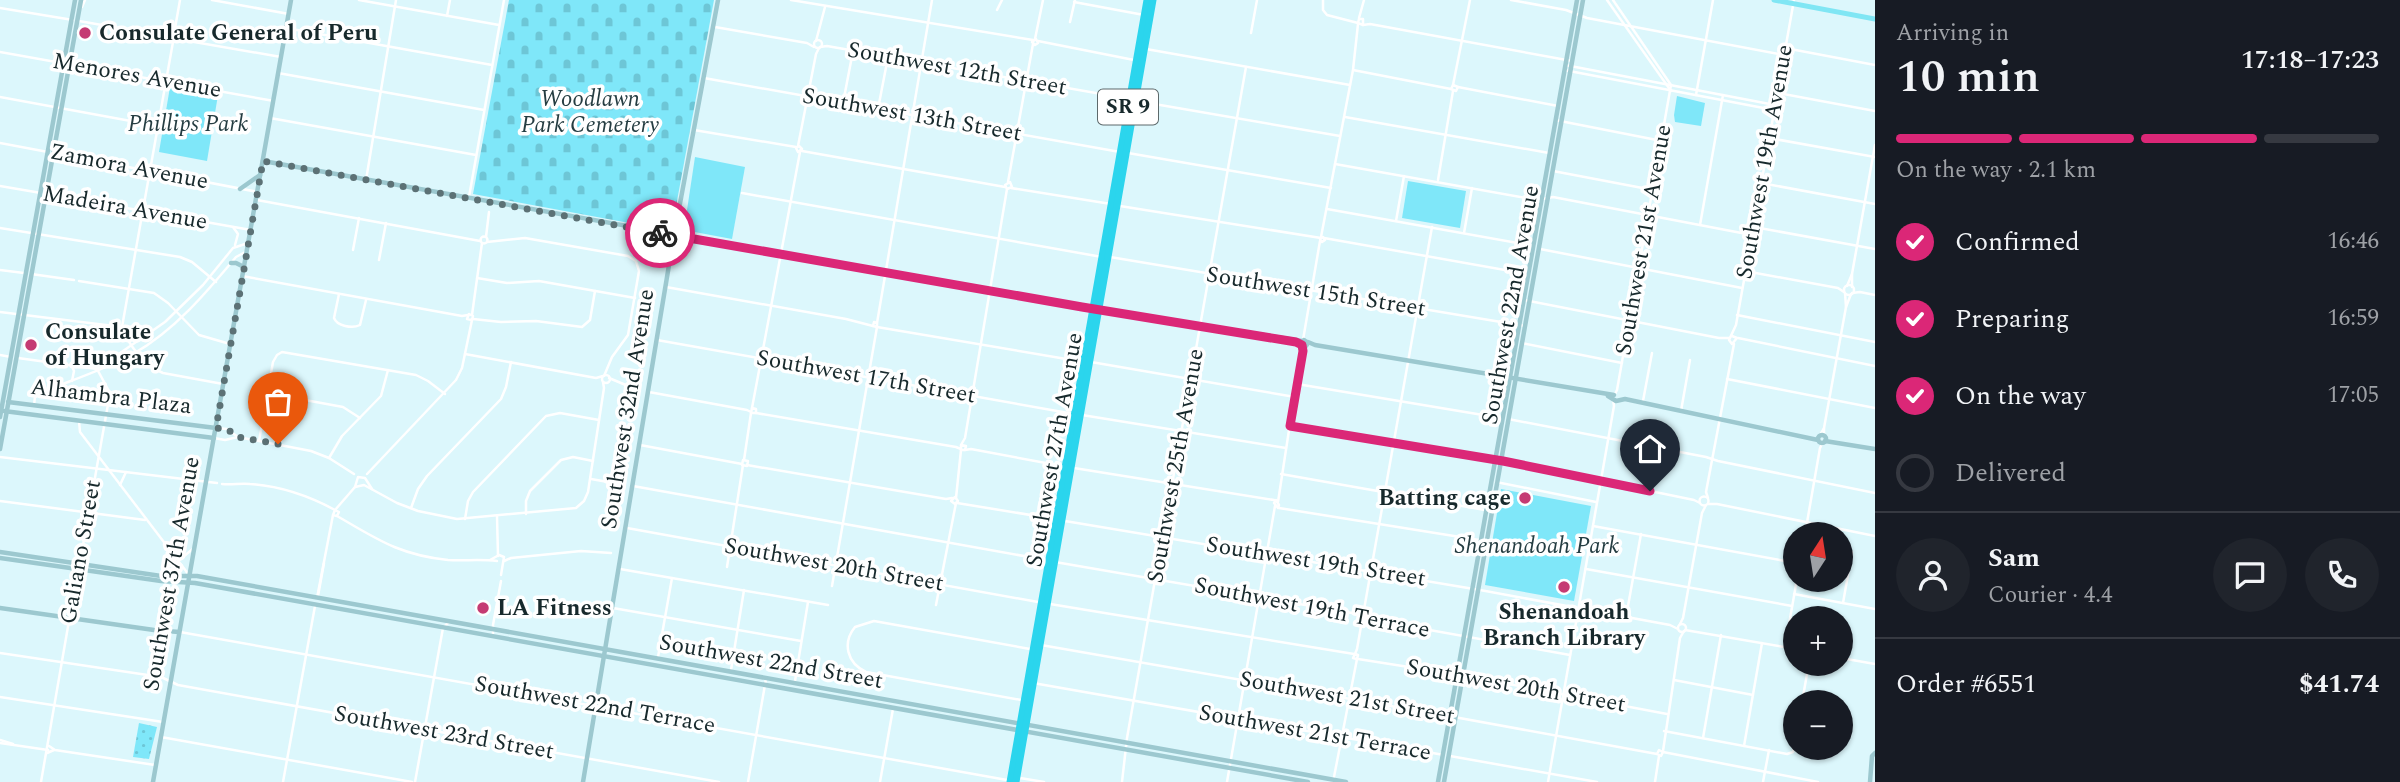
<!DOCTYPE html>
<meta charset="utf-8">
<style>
:root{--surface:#171b24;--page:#20242c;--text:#f1f3f6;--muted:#9ea1a6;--line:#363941;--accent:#db2777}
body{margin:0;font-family:Spectral,serif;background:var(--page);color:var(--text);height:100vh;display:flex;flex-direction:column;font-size:26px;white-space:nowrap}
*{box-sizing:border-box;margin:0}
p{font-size:23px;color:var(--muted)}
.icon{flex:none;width:38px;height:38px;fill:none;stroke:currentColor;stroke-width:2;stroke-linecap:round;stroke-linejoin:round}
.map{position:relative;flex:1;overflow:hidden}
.sheet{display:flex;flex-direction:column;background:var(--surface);width:525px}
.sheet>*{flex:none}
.needle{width:46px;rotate:12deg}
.controls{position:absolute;left:1783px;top:522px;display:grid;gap:14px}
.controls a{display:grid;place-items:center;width:70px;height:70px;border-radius:50%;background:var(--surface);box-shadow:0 2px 5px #0004;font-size:35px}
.pin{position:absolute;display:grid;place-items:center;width:60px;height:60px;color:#fff;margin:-72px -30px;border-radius:50% 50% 50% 0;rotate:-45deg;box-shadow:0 0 7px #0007}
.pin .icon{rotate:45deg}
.courier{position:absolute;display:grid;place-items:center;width:70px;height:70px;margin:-35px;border:5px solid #db2777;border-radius:50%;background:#fff;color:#222;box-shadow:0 2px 9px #0007}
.summary em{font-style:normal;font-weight:600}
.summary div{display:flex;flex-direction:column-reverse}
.summary{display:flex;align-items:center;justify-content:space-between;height:119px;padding:0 21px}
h1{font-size:46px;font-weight:600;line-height:52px}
.bar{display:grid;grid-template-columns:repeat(4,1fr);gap:10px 7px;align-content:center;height:84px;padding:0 21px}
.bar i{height:9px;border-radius:5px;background:var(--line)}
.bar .current{background:var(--accent)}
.bar p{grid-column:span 4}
.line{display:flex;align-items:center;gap:18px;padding:0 21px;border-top:2px solid var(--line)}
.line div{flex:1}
.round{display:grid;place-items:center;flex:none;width:74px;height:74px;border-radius:37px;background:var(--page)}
ol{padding:0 21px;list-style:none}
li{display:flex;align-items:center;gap:21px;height:77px}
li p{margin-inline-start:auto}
li .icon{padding:7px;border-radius:50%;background:var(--accent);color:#fff;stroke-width:4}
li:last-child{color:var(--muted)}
li i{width:38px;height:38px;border:4px solid var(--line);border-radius:50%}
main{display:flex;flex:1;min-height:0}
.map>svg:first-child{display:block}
.grass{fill:url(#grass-dots)}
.cemetery{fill:url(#cemetery-stones)}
.park{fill:#7fe7f9}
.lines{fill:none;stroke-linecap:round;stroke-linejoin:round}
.street{stroke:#fff;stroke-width:2.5}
.secondary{stroke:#9cc8cf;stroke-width:4.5}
.primary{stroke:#80e6f4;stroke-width:5}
.highway{stroke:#2bd5ed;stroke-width:7}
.done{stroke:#5c7175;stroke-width:7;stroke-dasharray:0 12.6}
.route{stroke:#db2777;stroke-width:9}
.poi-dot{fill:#c53b73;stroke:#fff;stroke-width:2.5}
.labels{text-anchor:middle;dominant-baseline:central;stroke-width:7;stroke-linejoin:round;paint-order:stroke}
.shield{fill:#fff;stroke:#5d696b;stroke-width:2}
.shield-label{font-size:21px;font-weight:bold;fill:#17292c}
.poi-label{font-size:23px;font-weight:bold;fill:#17292c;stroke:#fff;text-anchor:start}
.street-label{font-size:23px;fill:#17292c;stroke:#fff}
.park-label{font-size:23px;font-style:italic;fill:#253d42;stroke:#fff}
</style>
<main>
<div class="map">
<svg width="1875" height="782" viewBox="0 0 1875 782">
<defs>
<pattern id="grass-dots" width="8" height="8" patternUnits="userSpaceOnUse" patternTransform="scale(1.75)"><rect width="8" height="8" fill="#7fe7f9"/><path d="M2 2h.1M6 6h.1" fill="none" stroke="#6dc6d6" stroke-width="1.8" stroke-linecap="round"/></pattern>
<pattern id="cemetery-stones" width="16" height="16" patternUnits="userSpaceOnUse" patternTransform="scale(1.75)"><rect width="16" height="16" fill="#7fe7f9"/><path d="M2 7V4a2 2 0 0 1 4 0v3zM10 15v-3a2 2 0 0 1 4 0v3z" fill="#6dc6d6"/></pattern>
</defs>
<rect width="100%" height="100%" fill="#dcf7fc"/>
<path class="grass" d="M139,723L157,727L149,759L133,757Z"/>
<path class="cemetery" d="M509,0H714L672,228L667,230L473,194Z"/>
<g class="park">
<path d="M170,87L218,95L207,161L159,152Z"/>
<path d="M1677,96L1705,103L1701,126L1675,122L1674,115Z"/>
<path d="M695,157L745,167L732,239L684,230Z"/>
<path d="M1408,181L1466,191L1460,228L1402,218Z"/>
<path d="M1501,489L1591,506L1574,601L1485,585Z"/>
</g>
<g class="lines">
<g class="street">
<path d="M212,0L289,14"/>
<path d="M359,0L499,25"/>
<path d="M791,0L1033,40"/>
<path d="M1323,0V10L1327,15L1358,23"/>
<path d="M1511,0L1566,10L1587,18L1784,55"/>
<path d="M1607,0L1671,91"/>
<path d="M1613,0L1671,85L1617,390L1615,394"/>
<path d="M1074,2L1144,15"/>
<path d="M82,7L85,0"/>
<path d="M0,8L73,20"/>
<path d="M997,10L1002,0"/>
<path d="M447,16L450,0"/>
<path d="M1359,18L1364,0"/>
<path d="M1359,19H1363V25L1358,23Z"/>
<path d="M79,21L170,37"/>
<path d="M1070,22L1075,0"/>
<path d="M1363,25L1370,24L1572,61"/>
<path d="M715,27L807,43L814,47"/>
<path d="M286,28L492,65"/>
<path d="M1251,33L1257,0"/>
<path d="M174,34L180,0"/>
<circle cx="173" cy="38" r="3.5"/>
<path d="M177,39L281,57"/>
<path d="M1035,39L1043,0"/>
<path d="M1036,39L1038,43L1035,45L1032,42Z"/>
<circle cx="818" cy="44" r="4"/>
<path d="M816,41L825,7"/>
<path d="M1038,41L1134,60"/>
<path d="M820,47L827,46L1130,99"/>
<path d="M1785,48L1875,65"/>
<path d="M1146,49L1350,85"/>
<path d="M0,52L274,101"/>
<path d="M1565,65L1775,105"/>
<path d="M1353,70L1451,89"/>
<path d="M1564,70L1774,110"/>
<path d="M278,73L484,110"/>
<path d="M704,78L1120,152"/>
<path d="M1453,85L1470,0"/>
<path d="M1453,85L1458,87L1456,91L1451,89Z"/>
<path d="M1458,87L1558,106"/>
<path d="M1778,93L1875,111"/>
<path d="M1696,95L1713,0"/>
<path d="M0,97L158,126"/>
<path d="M1137,101L1340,136"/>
<path d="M843,103L853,51"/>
<path d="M878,109L888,57"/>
<path d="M1345,117L1549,153"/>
<path d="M270,118L476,155"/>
<path d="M1555,120L1662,141"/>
<path d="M694,130L796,147"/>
<path d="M1769,138L1875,157"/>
<path d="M0,143L48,152"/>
<path d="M798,146L816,54L819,48"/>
<path d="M799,146L802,149L798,152L796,148Z"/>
<path d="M802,151L1005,187"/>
<path d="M55,153L258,192"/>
<path d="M1128,153L1331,188"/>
<path d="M1335,164L1537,200L1553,197L1752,235"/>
<path d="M1553,171L1653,190"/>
<path d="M366,180L396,0"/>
<path d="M1438,180L1453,91"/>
<path d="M1008,182L1033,44"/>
<path d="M1010,182L1012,187L1007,189L1005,185Z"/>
<path d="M1761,183L1875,204"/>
<path d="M0,186L41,193"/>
<path d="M1011,188L1111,204"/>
<path d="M742,193L1102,257"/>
<path d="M47,194L251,230"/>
<path d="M469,197L504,0"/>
<path d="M257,200L480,241"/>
<path d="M1120,206L1321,238"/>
<path d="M1327,209L1534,246"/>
<path d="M1396,221L1404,176"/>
<path d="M1700,225L1723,95"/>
<path d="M233,227L238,234L235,245"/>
<path d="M1754,227L1875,249"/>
<path d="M0,228L180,257L192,262L216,282"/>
<path d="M1464,233L1472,188"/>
<circle cx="484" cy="240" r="3.5"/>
<path d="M486,237L489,212"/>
<path d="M1321,237L1353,70L1358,24"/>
<path d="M1323,237L1325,240L1322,242L1320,239Z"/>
<path d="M1324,238L1528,274"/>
<path d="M487,242L525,238L628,256L636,261L639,271L628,335L612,357L604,376"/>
<path d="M1540,249L1742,288"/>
<path d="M353,250L359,218"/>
<path d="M1110,257L1525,326"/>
<path d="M379,260L386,223"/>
<path d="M0,270L24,273"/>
<path d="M1745,271L1838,288L1844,292"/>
<path d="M31,274L74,280"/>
<path d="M1852,274V287"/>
<path d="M242,276L462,316L468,315"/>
<path d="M477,278L507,283L539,281L635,298"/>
<path d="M79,281L154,293L168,303L199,335L230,344"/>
<circle cx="1849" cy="290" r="5"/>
<path d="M1847,286L1852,274L1875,145"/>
<path d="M666,287L846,319L873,326"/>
<path d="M1852,293L1860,292L1875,295"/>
<path d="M339,294L334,318C337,326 352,329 360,325L366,300"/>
<path d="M1524,300L1719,338H1730"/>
<path d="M1846,307L1851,294"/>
<path d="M0,312L122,327"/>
<path d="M469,314L473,316L472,320L467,319Z"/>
<path d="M472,315L482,243"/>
<path d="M1737,315L1875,342"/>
<path d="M473,319L501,322L536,321L582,327L590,320L595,291"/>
<path d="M874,322L877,323V327L873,326Z"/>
<path d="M877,323L932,0"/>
<path d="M122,327L173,42"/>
<path d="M122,327C129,346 144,365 163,373L223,384"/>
<path d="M877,327L1084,362"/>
<path d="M1732,336L1737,338L1732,344L1729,340L1736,325L1794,0"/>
<path d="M1738,338L1875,366"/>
<path d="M657,340L1074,414"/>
<path d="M1303,340L1320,241"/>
<path d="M1522,343L1622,363"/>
<path d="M465,354L596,378L603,376"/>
<path d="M0,355L11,357"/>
<path d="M18,358L97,369"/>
<path d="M1091,362L1295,397"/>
<path d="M71,364L74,371L72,381"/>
<path d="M97,369L165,322L203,285L233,248L248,243"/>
<circle cx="606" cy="379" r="4"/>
<path d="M609,378L640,391"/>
<path d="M1727,379L1875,408"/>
<path d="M1297,384L1501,418"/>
<path d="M649,392L747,410L751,412"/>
<path d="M267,393L343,407L360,418"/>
<path d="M1643,401L1652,353"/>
<path d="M34,405L35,397L42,392C72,380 104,370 133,354C174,331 206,293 236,257L247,251"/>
<path d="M752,408L800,152"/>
<path d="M752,408L756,409V413H751Z"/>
<path d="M1681,411L1690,360"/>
<path d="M756,413L956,447L961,449"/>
<path d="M1082,415L1286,448"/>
<path d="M1508,419L1706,457L1718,461L1875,493"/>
<path d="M79,421L80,432L189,575"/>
<path d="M1290,426L1505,461L1694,500L1700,503"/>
<path d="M216,428L227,429L238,437L311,451L329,458L354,474"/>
<path d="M1824,428V435"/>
<path d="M1820,435L1824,428L1846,307L1845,293"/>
<path d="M214,438L225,440L238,437"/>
<path d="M259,441L273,362L277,355L282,352L416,375L428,381L445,394"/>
<path d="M640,445L742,464"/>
<path d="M961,445L965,438L1007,189"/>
<path d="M961,445L966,446L965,450H961Z"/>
<path d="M965,450L971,449L1062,466"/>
<path d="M0,457L217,483"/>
<path d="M329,458L342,436L381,396L388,370"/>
<path d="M743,460L748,461L747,466L742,465Z"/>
<path d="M744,460L751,413"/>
<path d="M747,465L946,499L952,498"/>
<path d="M1074,468L1274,500"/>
<path d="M367,474L456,380L462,368L472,320"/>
<path d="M1281,474L1485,510"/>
<path d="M591,479L625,485"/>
<path d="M1496,482L1596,502"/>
<path d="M222,484C232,485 241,483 250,484C281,486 309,496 335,510"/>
<path d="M120,485L126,472"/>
<path d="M633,486L1046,560"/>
<path d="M355,487L364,485L397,503L418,511L457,519L576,508L584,501L588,492L604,388L603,382"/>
<circle cx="1704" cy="501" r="4.5"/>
<path d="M955,497L958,501L955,504L951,501Z"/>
<path d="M956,498L961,450"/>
<path d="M1708,498L1706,492L1734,344"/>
<path d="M1276,500L1279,505L1278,508L1274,503Z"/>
<path d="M0,501L145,520"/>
<path d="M1278,502L1302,345"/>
<path d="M957,503L1055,519"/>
<path d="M1708,504H1717L1875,536"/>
<path d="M411,508L418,489L427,476L501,399L506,387L511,362"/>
<path d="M1279,508L1479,540"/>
<path d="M335,510L355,487L358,477L365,478L372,489"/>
<path d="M335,510L339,512L337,516L333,515Z"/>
<path d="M526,514V501L530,491L561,460L573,457L593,461"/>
<path d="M337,516C377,539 399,555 448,560C464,561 481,559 497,561"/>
<path d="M497,516L498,556"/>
<path d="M465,519L468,501L473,492L546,416L560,413L599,420"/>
<path d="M1065,521L1480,590L1670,625L1678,629"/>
<path d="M1593,526L1796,563"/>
<path d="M627,528L1038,602"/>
<path d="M1805,534L1820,448L1823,442"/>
<path d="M490,560L499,555L504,557L501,575"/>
<path d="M178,561L194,548"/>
<path d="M504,561L511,558L581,551L611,553"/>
<path d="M80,562L110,393L97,369"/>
<path d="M1055,562L1358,614L1368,619L1570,655"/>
<path d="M727,567L743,465"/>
<path d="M620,569L828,605"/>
<path d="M1586,569L1792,606"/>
<path d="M165,576L173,569L175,559"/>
<path d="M832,586L877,327"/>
<path d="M1794,594L1875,609"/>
<path d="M318,596L324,563"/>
<path d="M317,598L333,515"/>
<path d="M1843,603L1852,552"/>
<path d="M1050,604L1354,654"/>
<path d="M936,605L956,503"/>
<path d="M613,608L801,641"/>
<path d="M1626,617L1641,534"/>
<path d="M1680,624L1683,618L1702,513L1706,505"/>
<circle cx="1682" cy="628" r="4"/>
<path d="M1685,630L1796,649"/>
<path d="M180,632L1007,780"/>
<path d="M493,637V625L501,581"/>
<path d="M1041,645L1448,716"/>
<path d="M1785,647L1797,579"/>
<path d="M0,653L161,677L178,685L719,782"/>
<path d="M1355,654L1357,649L1432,227"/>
<path d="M1355,654L1358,655L1357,659L1353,658Z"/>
<path d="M658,657L672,578"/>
<path d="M1841,658L1875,664"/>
<path d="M1358,659L1466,676L1667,714"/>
<path d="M731,670L744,590"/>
<path d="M1674,680L1753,695"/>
<path d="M795,681L808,602"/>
<path d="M1033,683L1444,755"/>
<path d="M0,697L163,722"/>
<path d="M1021,700L866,672C847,663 842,643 855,627L874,621L1030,649"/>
<path d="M1802,702L1809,663"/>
<path d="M1454,717L1657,754"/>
<path d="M1664,731L1787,754L1793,752L1796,740"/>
<path d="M161,737L412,782"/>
<path d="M1703,738L1721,635"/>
<path d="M0,740L13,744"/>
<path d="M0,743L48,750"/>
<path d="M49,746L55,750L155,765"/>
<path d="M1744,746L1762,643"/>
<path d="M1659,750L1663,752L1661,756L1657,754Z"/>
<path d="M1663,751L1680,638L1684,631"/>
<path d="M1663,752L1818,782"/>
<path d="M47,753L54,750"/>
<path d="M1450,756L1597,782"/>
<path d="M1020,778L1044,782"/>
<path d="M41,782L78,569"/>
<path d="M283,782L315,606"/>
<path d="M415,782L443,628L449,622"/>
<path d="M748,782L766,679"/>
<path d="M880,782L893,709"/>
<path d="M1122,782L1127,738L1246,67"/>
<path d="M1227,782L1275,506"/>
<path d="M1333,782L1357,659"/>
<path d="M1548,782L1614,406L1613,399"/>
<path d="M1655,782L1659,756"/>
<path d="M1763,782L1769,750"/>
</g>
<g class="secondary">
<path d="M263,161L1082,307L1302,341"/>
<path d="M240,189L260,175"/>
<path d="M231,263H236L244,267"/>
<path d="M1304,340L1308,343L1306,346L1302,344Z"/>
<path d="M1308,342L1315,345L1614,395"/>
<path d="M1608,396L1616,401L1625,399L1818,440"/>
<path d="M8,402L216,428"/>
<path d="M4,411L214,438"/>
<path d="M0,417L75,0"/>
<circle cx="1822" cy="439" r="4"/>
<path d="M1825,441L1875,449"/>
<path d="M0,449L81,0"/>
<path d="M0,552L161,576H197L1346,782"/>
<path d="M0,558L161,581L195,583L1308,782"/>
<path d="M0,608L154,630L179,632"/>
<path d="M153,782L291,0"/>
<path d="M583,782L673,241L718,0"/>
<path d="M1438,782L1577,0"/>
<path d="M1444,782L1583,0"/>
<path d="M1870,782L1872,756L1875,753"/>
</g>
<path class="primary" d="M1774,0L1875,19"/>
<g class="highway">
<path d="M1010,782L1147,0"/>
<path d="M1016,782L1153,0"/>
</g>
</g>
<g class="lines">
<path class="done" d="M278,444L238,437L227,429L216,428L263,161L660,233"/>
<path class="route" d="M660,233L1082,307L1296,342L1302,345L1303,351L1290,426L1503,461L1650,491"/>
</g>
<g class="poi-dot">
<circle cx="85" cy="33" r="7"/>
<circle cx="31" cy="345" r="7"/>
<circle cx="1525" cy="498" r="7"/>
<circle cx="1564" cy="587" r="7"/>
<circle cx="483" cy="608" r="7"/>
</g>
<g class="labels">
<rect class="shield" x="1098" y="89.5" width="60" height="35" rx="5"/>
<g class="shield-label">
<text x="1128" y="107">SR 9</text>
</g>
<g class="poi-label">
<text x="99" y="33">Consulate General of Peru</text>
<text x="45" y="332">Consulate<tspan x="45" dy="26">of Hungary</tspan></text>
<text x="1511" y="498" text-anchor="end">Batting cage</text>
<text x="497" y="608">LA Fitness</text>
<text x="1564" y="612" text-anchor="middle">Shenandoah<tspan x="1564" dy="26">Branch Library</tspan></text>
</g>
<g class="street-label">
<text transform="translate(957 69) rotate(10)">Southwest 12th Street</text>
<text transform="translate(137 76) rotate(10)">Menores Avenue</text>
<text transform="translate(912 115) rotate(10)">Southwest 13th Street</text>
<text transform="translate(1765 162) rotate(-80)">Southwest 19th Avenue</text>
<text transform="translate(129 167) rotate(11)">Zamora Avenue</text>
<text transform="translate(125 208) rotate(10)">Madeira Avenue</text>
<text transform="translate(1644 240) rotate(-80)">Southwest 21st Avenue</text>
<text transform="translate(1316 292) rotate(9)">Southwest 15th Street</text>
<text transform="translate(1511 305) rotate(-80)">Southwest 22nd Avenue</text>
<text transform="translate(866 377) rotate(10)">Southwest 17th Street</text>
<text transform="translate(111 397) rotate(7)">Alhambra Plaza</text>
<text transform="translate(628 409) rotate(-81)">Southwest 32nd Avenue</text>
<text transform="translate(1055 450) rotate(-80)">Southwest 27th Avenue</text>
<text transform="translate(1176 466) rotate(-80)">Southwest 25th Avenue</text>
<text transform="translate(81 552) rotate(-80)">Galiano Street</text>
<text transform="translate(1316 562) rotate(9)">Southwest 19th Street</text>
<text transform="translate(834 565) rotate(10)">Southwest 20th Street</text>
<text transform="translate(172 574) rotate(-80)">Southwest 37th Avenue</text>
<text transform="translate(1312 608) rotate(11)">Southwest 19th Terrace</text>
<text transform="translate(771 662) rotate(10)">Southwest 22nd Street</text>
<text transform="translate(1516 686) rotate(10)">Southwest 20th Street</text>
<text transform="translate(1347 698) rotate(10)">Southwest 21st Street</text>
<text transform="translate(595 705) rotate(10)">Southwest 22nd Terrace</text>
<text transform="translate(444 733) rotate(10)">Southwest 23rd Street</text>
<text transform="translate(1315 733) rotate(10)">Southwest 21st Terrace</text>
</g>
<g class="park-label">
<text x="590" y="99">Woodlawn<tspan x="590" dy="26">Park Cemetery</tspan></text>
<text x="188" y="124">Phillips Park</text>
<text x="1537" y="546">Shenandoah Park</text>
</g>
</g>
</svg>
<div class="controls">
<a><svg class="needle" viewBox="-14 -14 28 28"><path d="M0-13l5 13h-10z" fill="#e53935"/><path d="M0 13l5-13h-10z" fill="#9ea1a6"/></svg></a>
<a>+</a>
<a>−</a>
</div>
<div class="pin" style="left:278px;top:444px;background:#ea580c"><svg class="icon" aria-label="bag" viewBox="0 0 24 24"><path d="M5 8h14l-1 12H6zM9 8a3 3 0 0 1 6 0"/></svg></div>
<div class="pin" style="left:1650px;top:491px;background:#1f2937"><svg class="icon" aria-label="home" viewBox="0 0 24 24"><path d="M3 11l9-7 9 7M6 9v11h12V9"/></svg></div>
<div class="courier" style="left:660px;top:233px"><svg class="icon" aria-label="bike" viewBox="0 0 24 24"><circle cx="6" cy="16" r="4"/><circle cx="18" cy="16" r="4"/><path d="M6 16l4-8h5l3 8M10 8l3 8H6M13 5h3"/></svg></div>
</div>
<section class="sheet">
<div class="summary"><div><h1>10 min</h1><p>Arriving in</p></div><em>17:18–17:23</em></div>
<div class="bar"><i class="current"></i><i class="current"></i><i class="current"></i><i></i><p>On the way · 2.1 km</p></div>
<ol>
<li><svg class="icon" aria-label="check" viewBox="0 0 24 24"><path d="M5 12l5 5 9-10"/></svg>Confirmed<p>16:46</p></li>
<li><svg class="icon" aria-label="check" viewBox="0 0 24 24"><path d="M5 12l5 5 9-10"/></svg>Preparing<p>16:59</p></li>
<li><svg class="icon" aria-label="check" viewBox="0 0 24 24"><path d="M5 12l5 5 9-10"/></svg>On the way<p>17:05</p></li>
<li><i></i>Delivered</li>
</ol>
<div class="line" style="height:126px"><a class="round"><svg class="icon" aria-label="person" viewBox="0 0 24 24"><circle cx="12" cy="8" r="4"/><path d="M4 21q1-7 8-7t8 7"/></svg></a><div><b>Sam</b><p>Courier · 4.4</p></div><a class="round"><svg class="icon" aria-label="chat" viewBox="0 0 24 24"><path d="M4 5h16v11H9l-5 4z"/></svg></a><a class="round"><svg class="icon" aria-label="phone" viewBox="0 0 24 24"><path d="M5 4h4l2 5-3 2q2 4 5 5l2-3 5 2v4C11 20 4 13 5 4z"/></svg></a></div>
<div class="line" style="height:91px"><div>Order #6551</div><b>$41.74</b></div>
</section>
</main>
